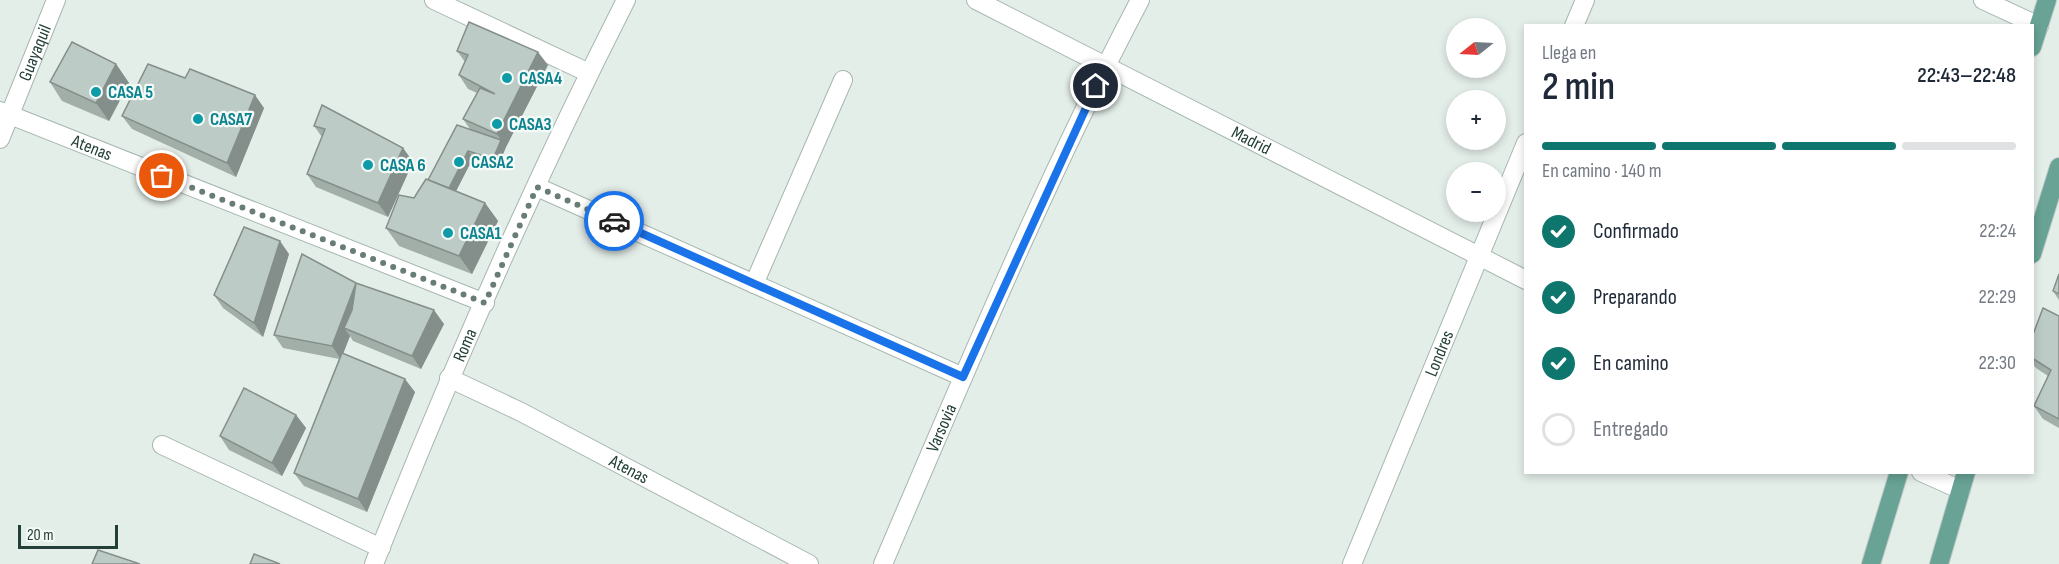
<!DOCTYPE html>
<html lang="es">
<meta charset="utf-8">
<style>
:root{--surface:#fff;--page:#f2f2f3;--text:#1f2937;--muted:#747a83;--line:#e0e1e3;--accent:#0f766e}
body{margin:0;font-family:"Sofia Sans Condensed",sans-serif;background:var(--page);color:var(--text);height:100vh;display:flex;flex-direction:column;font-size:22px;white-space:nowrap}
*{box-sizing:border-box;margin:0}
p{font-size:20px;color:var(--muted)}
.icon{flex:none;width:33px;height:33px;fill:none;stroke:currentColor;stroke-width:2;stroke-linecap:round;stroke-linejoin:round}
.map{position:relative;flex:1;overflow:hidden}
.side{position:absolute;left:1524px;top:24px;width:510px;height:450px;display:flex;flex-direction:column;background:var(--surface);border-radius:0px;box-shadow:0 3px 9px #0003}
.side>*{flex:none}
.needle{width:39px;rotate:252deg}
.tools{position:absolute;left:1446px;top:18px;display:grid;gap:12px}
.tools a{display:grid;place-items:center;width:60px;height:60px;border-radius:50%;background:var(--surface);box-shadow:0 3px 9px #0003;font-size:30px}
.scale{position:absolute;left:18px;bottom:15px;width:100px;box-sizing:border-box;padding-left:6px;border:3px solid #234038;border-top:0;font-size:16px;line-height:21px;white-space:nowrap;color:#234038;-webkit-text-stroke:4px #f5faf7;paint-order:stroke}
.pin{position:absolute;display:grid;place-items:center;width:51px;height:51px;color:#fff;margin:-26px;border:3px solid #fff;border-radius:50%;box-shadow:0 2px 6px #0007}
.courier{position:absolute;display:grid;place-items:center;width:60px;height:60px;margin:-30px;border:4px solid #1a73e8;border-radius:50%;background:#fff;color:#222;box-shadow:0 2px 8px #0007}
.overview em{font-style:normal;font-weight:600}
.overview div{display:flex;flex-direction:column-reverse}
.overview{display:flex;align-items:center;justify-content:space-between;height:102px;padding:0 18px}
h1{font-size:39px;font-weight:600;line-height:45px}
.bar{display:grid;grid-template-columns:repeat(4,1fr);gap:9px 6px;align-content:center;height:72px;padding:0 18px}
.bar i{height:8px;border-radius:4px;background:var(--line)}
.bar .on{background:var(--accent)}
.bar p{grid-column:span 4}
ol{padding:0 18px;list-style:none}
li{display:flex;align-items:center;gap:18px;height:66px}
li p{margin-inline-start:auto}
li .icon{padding:6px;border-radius:50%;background:var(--accent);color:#fff;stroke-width:4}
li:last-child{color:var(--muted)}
li i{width:33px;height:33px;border:3px solid var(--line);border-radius:50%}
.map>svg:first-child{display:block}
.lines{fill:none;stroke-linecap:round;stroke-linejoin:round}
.street-casing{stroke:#a6b6b0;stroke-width:20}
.primary-casing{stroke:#c1cac7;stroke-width:20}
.street{stroke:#fff;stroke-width:18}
.primary{stroke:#68a395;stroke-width:18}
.wall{fill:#a2afa9}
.shaded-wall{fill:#848e8a}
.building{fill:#bccbc5;stroke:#848e8a;stroke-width:1.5}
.done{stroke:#677d76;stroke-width:6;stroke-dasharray:0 10.8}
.route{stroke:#1a73e8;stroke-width:8}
.culture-dot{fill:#0f9aa8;stroke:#f5faf7;stroke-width:2}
.labels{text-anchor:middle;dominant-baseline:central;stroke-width:4.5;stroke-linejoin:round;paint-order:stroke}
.street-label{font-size:18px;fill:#234038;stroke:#f5faf7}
.culture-label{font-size:18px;font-weight:bold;fill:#0d838f;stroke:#f5faf7;text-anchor:start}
</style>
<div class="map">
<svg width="2059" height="564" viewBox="0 0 2059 564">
<rect width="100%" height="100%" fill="#e4eee9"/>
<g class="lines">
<defs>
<g id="street">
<path d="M434,0L589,73"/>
<path id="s1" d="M976,0L1526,280"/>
<path d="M1983,0L2039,26"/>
<path d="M1574,26L1585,0"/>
<path id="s2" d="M0,111L485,303"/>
<path id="s3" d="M0,139L56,0"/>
<path d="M537,187L963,377"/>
<path d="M754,284L843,80"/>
<path id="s4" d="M449,378L521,412L809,564"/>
<path d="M162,445L381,548"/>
<path d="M1921,472L1961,490"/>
<path id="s5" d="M374,564C450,373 533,183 626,0"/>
<path id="s6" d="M883,564C964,375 1044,182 1140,0"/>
<path id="s7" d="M1352,564L1526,143"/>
</g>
<g id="primary">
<path d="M2032,47L2047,0"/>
<path d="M2032,254L2059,167"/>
<path d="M1871,564L1899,472"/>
<path d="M1939,564L1966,472"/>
</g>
</defs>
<use href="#street" class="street-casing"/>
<use href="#primary" class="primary-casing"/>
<use href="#street" class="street"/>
<use href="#primary" class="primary"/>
</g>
<g class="wall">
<path d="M457,51L548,65L506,147L498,166L473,158L456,191L485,203L498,221L472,274L399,246L386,228L414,198L428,180L470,129L463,119L477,93L468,89L459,75L465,62Z"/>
<path d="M116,64L129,83L109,121L62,101L50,82Z"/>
<path d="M264,108L236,177L132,129L122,116Z"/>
<path d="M314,126L403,148L413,162L388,217L316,187L307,174L322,137Z"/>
<path d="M289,254L263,337L223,308L214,295Z"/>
<path d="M2059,274V300L2053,291Z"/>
<path d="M356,283L444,324L421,369L353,341L350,336L343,354L415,392L367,512L304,486L294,473L339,359L283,348L274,335Z"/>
<path d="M2059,316V428L2043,419L2034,406L2048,376L2036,368L2032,363V337Z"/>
<path d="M296,415L306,428L282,476L229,450L220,436Z"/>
</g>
<g class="shaded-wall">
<path d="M538,52L548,65L506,147L498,166L493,159L501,140L497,134Z"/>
<path d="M116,64L129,83L109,121L96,103Z"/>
<path d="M255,95L264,108L236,177L227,163Z"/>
<path d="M403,148L413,162L388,217L378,203Z"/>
<path d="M468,151L473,158L452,199L447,192Z"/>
<path d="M485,203L498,221L472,274L459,256Z"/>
<path d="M280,241L289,254L263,337L254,323Z"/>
<path d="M356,283L365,296L344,328L350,336L341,359L332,346Z"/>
<path d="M434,310L444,324L421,369L412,356Z"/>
<path d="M405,379L415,392L367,512L358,499Z"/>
<path d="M296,415L306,428L282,476L272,463Z"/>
</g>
<g class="building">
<path d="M469,22L538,52L497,134L463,119L480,88L495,94L459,75L468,55L457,51Z"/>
<path d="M72,42L116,64L96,103L50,82Z"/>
<path d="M148,64L185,78L190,69L255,95L227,163L122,116Z"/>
<path d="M322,105L403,148L378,203L307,174L325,129L314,126Z"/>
<path d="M457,125L501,140L493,159L468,151L449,188L428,180Z"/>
<path d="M426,179L485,203L459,256L386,228L399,195L414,198Z"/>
<path d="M244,227L280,241L254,323L214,295Z"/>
<path d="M302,254L356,283L434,310L412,356L344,328L352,310L356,283L332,346L274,335Z"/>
<path d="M2059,274V294L2053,291Z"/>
<path d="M2043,308L2059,316V419L2034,406L2051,370L2032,358V337Z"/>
<path d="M342,353L405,379L358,499L294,473Z"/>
<path d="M244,388L296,415L272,463L220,436Z"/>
<path d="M98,550L140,564H92Z"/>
<path d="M254,554L280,564H250Z"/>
</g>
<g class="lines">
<path class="done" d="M162,176L485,303L537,187L614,221"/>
<path class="route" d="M614,221L963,377L1096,86"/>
</g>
<g class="culture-dot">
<circle cx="507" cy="78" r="6"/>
<circle cx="96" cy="92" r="6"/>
<circle cx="198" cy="119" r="6"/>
<circle cx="497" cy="124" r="6"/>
<circle cx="459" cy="162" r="6"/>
<circle cx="368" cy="165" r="6"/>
<circle cx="448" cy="233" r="6"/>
</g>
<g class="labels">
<g class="street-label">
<text stroke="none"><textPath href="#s3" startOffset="93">Guayaquil</textPath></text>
<text stroke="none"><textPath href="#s1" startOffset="309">Madrid</textPath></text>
<text stroke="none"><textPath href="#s2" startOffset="99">Atenas</textPath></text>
<text stroke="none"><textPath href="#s5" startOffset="237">Roma</textPath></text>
<text stroke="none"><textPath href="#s7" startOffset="228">Londres</textPath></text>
<text stroke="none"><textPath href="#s6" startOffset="148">Varsovia</textPath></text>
<text stroke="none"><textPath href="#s4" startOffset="202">Atenas</textPath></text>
</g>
<g class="culture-label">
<text x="519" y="78">CASA4</text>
<text x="108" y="92">CASA 5</text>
<text x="210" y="119">CASA7</text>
<text x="509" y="124">CASA3</text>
<text x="471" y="162">CASA2</text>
<text x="380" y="165">CASA 6</text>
<text x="460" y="233">CASA1</text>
</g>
</g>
</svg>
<div class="tools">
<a><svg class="needle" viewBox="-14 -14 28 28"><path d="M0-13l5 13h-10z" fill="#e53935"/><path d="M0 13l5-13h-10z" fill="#747a83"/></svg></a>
<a>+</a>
<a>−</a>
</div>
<div class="scale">20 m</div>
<div class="pin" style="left:162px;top:176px;background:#ea580c"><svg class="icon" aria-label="bag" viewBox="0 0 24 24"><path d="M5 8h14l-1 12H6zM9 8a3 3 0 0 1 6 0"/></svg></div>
<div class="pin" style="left:1096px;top:86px;background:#1f2937"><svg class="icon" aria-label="home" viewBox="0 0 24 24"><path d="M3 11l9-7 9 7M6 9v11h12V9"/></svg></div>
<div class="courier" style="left:614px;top:221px"><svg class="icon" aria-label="car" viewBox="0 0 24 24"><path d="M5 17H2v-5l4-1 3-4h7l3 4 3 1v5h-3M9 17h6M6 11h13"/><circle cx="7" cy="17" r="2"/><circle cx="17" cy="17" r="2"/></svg></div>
<section class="side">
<div class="overview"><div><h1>2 min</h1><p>Llega en</p></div><em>22:43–22:48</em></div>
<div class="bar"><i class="on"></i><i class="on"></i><i class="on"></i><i></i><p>En camino · 140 m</p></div>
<ol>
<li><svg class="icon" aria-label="check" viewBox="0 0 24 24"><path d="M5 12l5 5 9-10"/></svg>Confirmado<p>22:24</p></li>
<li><svg class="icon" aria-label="check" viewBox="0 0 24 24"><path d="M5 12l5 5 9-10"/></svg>Preparando<p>22:29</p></li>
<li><svg class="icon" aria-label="check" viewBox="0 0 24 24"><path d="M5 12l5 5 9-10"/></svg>En camino<p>22:30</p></li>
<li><i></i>Entregado</li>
</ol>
</section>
</div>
